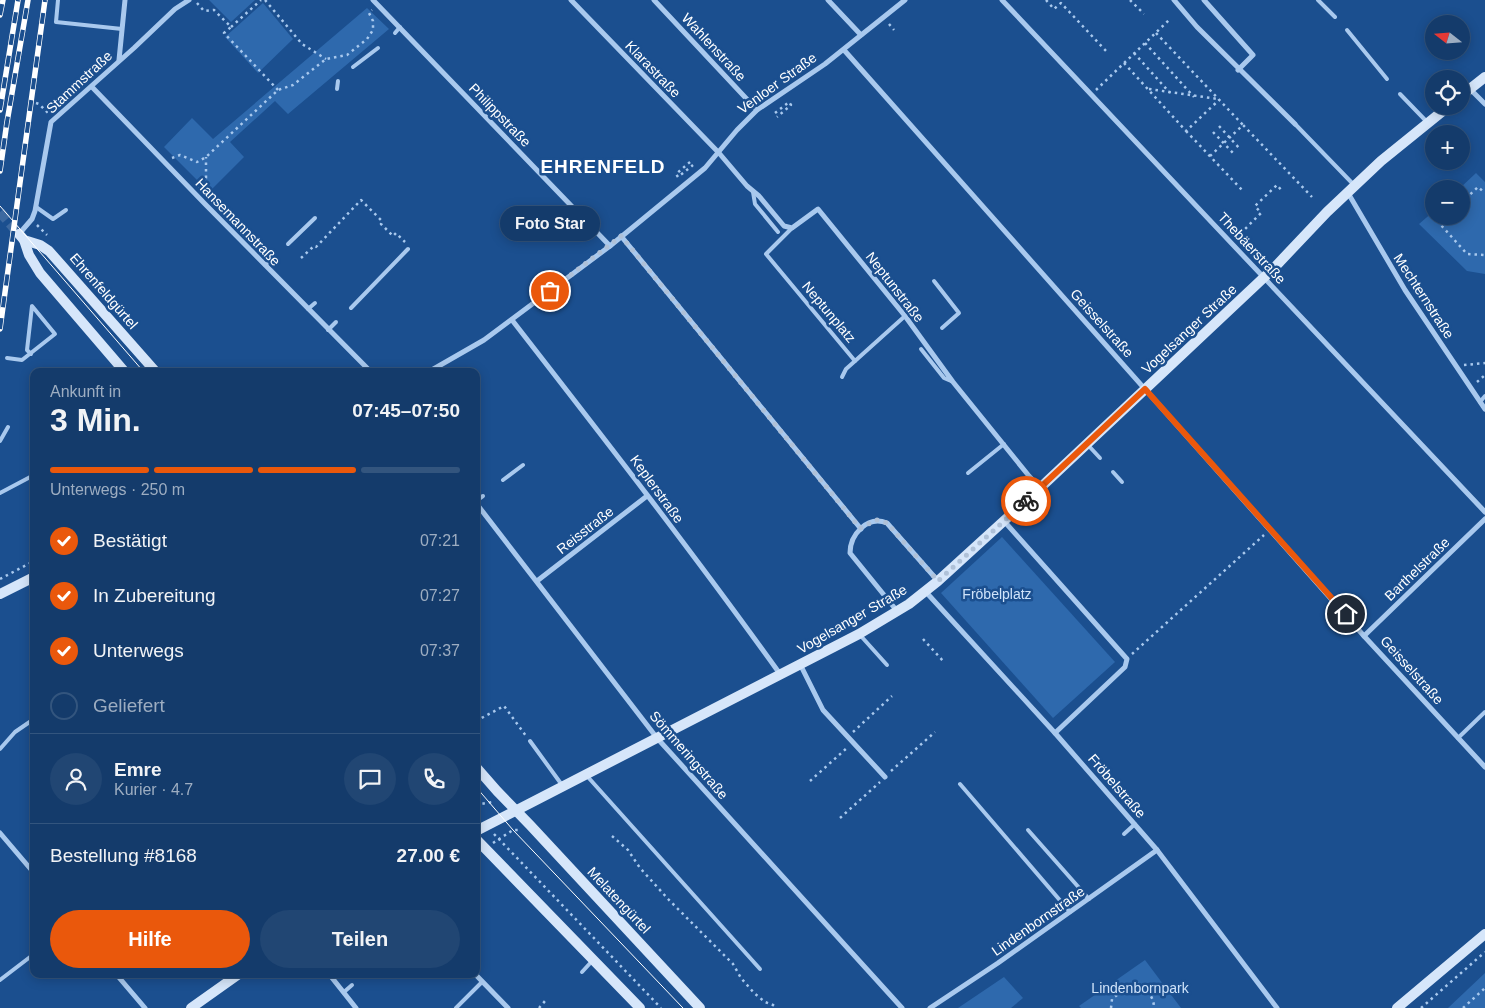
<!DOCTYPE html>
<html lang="de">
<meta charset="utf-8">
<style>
:root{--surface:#143b6b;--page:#214673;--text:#f1f3f6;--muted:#9dadc1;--line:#33557e;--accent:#ea580c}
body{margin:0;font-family:Helvetica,sans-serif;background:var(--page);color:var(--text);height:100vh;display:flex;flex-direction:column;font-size:19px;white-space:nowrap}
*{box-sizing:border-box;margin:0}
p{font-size:16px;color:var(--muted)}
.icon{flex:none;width:28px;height:28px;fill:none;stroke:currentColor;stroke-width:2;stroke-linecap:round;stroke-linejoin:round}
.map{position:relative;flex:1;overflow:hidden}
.panel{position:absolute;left:30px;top:368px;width:450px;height:610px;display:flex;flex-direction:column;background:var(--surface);border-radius:10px;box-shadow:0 2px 12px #0003,0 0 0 1px var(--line)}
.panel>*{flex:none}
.needle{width:32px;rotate:287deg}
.buttons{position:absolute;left:1425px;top:15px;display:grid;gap:10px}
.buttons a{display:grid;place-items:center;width:45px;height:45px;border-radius:50%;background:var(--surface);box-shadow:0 2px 12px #0003,0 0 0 1px var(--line);font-size:25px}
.pin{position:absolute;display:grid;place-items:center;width:42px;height:42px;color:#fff;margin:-21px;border:2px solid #fff;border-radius:50%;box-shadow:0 1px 5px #0007}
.courier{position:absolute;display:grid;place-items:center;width:50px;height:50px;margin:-25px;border:4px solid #ea580c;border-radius:50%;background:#fff;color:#222;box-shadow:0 1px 6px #0007}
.bubble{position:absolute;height:35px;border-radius:18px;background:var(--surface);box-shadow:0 2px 12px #0003,0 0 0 1px var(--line);font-size:16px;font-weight:800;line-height:35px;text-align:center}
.overview em{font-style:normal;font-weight:800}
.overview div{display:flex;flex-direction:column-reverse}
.overview{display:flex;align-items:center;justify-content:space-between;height:85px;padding:0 20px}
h1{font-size:32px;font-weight:800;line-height:38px}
.bar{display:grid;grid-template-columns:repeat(4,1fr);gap:8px 5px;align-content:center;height:60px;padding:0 20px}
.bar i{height:6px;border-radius:4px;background:var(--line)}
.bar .active{background:var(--accent)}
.bar p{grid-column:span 4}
.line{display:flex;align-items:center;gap:12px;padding:0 20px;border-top:1px solid var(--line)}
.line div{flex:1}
.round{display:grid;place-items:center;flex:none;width:52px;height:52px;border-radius:26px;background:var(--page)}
ol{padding:0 20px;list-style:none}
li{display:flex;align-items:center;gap:15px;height:55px}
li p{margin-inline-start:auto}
li .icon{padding:5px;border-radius:50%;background:var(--accent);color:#fff;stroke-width:4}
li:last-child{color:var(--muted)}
li i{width:28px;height:28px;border:2px solid var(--line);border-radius:50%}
.primary-button{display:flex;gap:10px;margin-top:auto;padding:10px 20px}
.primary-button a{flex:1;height:58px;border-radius:30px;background:var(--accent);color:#fff;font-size:20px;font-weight:800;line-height:58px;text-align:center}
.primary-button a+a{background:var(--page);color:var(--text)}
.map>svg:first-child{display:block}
.green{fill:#2e69ad}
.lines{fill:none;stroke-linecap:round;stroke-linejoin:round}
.secondary-tunnel{stroke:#3d69a0;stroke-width:10;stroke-dasharray:10 5;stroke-linecap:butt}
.path{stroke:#a9c9ee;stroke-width:2.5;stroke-dasharray:2.5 4;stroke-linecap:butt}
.lane{stroke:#a9c9ee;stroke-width:4}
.street{stroke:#a9c9ee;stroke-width:5}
.secondary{stroke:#d6e6fa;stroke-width:10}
.tram{stroke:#fff;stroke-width:1}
.rail-casing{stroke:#fff;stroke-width:5.5}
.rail{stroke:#1b4f8f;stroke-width:4;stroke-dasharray:11;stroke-linecap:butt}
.done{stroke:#afc1d8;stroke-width:5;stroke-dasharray:0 9}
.route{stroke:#ea580c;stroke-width:6}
.labels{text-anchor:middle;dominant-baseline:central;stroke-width:5;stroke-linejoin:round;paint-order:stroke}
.street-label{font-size:14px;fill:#fff;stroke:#1b4f8f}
.park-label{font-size:14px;fill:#cfe3fa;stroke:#1b4f8f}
.district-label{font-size:19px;font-weight:bold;letter-spacing:1px;fill:#fff;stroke:#1b4f8f}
</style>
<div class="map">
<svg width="1485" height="1008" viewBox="0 0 1485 1008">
<rect width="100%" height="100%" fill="#1b4f8f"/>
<g class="green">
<path d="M209,0H255L231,22Z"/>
<path d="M263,3L293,39L258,73L225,37Z"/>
<path d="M367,8L389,29L288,114L275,101L230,142L244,157L209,192L164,147L192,118L213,139Z"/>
<path d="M1476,173L1485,182V274L1467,271L1419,224L1434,211V216H1461V189H1459Z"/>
<path d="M1002,537L1115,662L1053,718L941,593Z"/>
<path d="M1145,960L1181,1008H1081L1079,1006Z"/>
<path d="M1485,973V1008H1448Z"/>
<path d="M1004,977L1023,998L1011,1008H958Z"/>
</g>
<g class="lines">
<path class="secondary-tunnel" d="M0,212L19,234"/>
<g class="path">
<path d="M265,0L302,44L326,59"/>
<path d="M1046,0L1054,9L1061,3L1106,51"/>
<path d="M1130,0L1144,14"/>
<path d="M197,3L204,11L214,10L231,27L224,33L278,90"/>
<path d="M889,24L894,30"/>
<path d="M231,27L261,0"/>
<path d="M1156,33L1243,125"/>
<path d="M1145,43L1194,97"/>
<path d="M1134,53L1170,93"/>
<path d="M1124,63L1186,131L1219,100"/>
<path d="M86,70L91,76"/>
<path d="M1149,89L1218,99"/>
<path d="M1096,90L1169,20"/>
<path d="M36,103L39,104L48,113"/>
<path d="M775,113L789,102L791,105L777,117"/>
<path d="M1219,126L1240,149"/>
<path d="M1186,131L1244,192"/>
<path d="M1213,132L1234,154"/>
<path d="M1210,156L1243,125L1312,197"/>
<path d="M172,158L180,155L197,162L206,157L278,90L293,85L326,59L347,55L367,39L373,30V21L369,13L372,10"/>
<path d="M690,162L676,174L678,177L693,165"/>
<path d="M199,189L206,178V157"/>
<path d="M1461,203L1478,187L1485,193"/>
<path d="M1447,216L1440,224L1467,254L1485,255"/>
<path d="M37,225L47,235"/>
<path d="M1236,238L1261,213L1255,206L1277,185L1282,191"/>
<path d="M301,258L314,246L316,247L361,200L382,221L381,224L393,236L396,233L405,242"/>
<path d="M1464,365L1485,363"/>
<path d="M1477,382L1485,375"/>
<path d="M0,579L34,561"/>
<path d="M923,639L944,662"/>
<path d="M1132,654L1264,535"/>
<path d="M476,721L504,706L526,736"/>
<path d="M853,732L892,696"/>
<path d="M891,771L935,732"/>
<path d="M810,781L848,747"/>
<path d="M476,805L492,802"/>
<path d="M476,806L480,811L476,813"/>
<path d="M840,818L880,782"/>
<path d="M494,834L661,1008"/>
<path d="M612,836L628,850L640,868L669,900L733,964L741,978L754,993L765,1002L773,1005L777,1008"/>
<path d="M493,843L513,830H518"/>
<path d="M539,1008L545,1001"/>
<path d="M1111,1008L1112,999L1126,988L1136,983C1146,988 1154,996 1154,1008"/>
<path d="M1421,1008L1485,952"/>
<path d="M1463,1008L1485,988"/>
</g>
<g class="lane">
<path d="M58,0L56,22L122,29"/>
<path d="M1318,0L1335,17"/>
<path d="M1347,30L1387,79"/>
<path d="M395,33L400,27"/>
<path d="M353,67L378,48"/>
<path d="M337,89L338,81"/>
<path d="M1400,94L1428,123"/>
<path d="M1295,124L1354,185"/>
<path d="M753,192L755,204L778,232"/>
<path d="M36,207L53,219L66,210"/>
<path d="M792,228L766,254L855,361L905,316"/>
<path d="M288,244L315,218"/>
<path d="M265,265L273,258"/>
<path d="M934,281L959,313L942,328"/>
<path d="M351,308L408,249"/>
<path d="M308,309L315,303"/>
<path d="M328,330L336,322"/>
<path d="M921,349L944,378L951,381"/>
<path d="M7,358L22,360L55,334L32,306L27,350L31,354"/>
<path d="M842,377L846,369L855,361"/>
<path d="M1480,402L1485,396"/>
<path d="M0,441L8,427"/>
<path d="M1087,444L1100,458"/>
<path d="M1113,472L1122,482"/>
<path d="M968,473L1004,444"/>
<path d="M503,480L523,465"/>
<path d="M0,493L34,475"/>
<path d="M476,501L483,496"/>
<path d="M860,635L887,665"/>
<path d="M1458,738L1485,712"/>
<path d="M530,741L562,785"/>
<path d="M0,749L15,732L34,719"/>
<path d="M587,776L760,969"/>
<path d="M960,784L1070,912"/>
<path d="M1028,830L1089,899"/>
<path d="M1124,834L1135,824"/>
<path d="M582,972L593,960"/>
<path d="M0,980L34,954"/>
<path d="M344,992L352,985"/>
<path d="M456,1008L482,982"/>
</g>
<g class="street">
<path d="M373,0L610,246"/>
<path d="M571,0L719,153L747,186L759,196L784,226L792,228L818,209L905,316L953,382L1029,476L1040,488"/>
<path d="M654,0L757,110"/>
<path d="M828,0L861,35"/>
<path d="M1002,0L1485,512"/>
<path d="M1174,0L1197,27L1295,124"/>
<path d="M1204,0L1253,55L1238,70"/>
<path d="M844,50L1364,636L1485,767"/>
<path d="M119,60L125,0"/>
<path d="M92,87L205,204L370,371"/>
<path d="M1470,89L1485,104"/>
<path d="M1348,193L1405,290L1485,409"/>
<path d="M19,234L32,219L35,211L51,122L134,48L175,9L189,0"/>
<path d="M621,236L861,529"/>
<path d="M512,320C603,437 694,554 780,674"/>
<path d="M430,371L484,340L610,246L705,168L737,130L757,110L825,64L905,0"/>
<path d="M476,503L657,738L902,1008"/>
<path d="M1004,521L1127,659L1125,667L1055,733"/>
<path d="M537,581L647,496"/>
<path d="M925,591L1055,733L1157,850L1277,1008"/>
<path d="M897,611L850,553C850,535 867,515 887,523L938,581"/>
<path d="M1364,636L1485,519"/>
<path d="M800,664L823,710L885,777"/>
<path d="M0,833L34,873"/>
<path d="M116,974L145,1008"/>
<path d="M329,974L356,1008"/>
<path d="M475,974L508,1008"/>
<path d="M930,1008L998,963L1157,850"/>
</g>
<g class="secondary">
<path d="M1461,96L1485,77"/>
<path d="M19,234L24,240L29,255L40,273L124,371"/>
<path d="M24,240L40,245L49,251L155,371"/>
<path d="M0,594L34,577"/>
<path d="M476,767L497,791L530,825L700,1008"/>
<path d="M476,831L859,634L909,604L938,581L1040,488L1273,269L1327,212L1381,161L1449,106"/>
<path d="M476,839L640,1008"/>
<path d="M191,1008L239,974"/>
<path d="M1397,1008L1485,934"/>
</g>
<g class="tram">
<path d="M0,206L143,371"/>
<path d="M476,787L513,830L683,1008"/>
</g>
<defs>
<g id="rail">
<path d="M0,15L3,0"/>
<path d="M0,110L18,0"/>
<path d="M0,171L7,122L28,0"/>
<path d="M0,329L45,0"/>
</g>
</defs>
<use href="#rail" class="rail-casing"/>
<use href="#rail" class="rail"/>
</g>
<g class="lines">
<path class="done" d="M550,291L621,236L860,528L877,520L887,523L938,581L1026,501"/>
<path class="route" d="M1026,501L1145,389L1346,614"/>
</g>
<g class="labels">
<g class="street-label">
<text transform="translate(714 47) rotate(47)">Wahlenstraße</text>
<text transform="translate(653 69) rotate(46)">Klarastraße</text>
<text transform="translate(79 82) rotate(-43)">Stammstraße</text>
<text transform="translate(777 83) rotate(-36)">Venloer Straße</text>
<text transform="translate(500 115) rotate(46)">Philippstraße</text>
<text transform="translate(238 222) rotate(46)">Hansemannstraße</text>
<text transform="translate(1252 248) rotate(47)">Thebäerstraße</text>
<text transform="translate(895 287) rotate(52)">Neptunstraße</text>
<text transform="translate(104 291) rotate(49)">Ehrenfeldgürtel</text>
<text transform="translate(1424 296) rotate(57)">Mechternstraße</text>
<text transform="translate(829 312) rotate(50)">Neptunplatz</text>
<text transform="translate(1102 323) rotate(48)">Geisselstraße</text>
<text transform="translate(1189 329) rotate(-43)">Vogelsanger Straße</text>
<text transform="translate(657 489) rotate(54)">Keplerstraße</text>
<text transform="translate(585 530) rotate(-38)">Reisstraße</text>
<text transform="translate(1417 569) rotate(-44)">Barthelstraße</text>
<text transform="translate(852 619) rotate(-30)">Vogelsanger Straße</text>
<text transform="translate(1412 670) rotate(48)">Geisselstraße</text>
<text transform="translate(689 755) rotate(49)">Sömmeringstraße</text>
<text transform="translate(1117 786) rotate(49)">Fröbelstraße</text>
<text transform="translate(619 900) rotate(47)">Melatengürtel</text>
<text transform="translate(1038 921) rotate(-35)">Lindenbornstraße</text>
</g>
<g class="park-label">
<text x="997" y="594">Fröbelplatz</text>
<text x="1140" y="988">Lindenbornpark</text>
</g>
<g class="district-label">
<text x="603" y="166">EHRENFELD</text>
</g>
</g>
</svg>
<div class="buttons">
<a><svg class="needle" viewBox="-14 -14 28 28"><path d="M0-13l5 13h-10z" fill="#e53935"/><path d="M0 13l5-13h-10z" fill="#9dadc1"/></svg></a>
<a><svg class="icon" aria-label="locate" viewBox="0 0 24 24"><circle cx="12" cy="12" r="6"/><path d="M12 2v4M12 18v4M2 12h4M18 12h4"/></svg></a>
<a>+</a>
<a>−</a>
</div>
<div class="pin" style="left:550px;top:291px;background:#ea580c"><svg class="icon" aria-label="bag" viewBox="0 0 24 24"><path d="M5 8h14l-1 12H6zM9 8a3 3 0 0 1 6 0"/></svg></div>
<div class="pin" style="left:1346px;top:614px;background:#1f2937"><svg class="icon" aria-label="home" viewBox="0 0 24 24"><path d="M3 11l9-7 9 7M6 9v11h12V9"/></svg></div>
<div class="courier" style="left:1026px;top:501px"><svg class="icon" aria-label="bike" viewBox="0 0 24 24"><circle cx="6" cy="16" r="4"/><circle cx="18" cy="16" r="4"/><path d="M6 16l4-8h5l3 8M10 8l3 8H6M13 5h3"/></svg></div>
<div class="bubble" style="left:500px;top:206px;width:100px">Foto Star</div>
<section class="panel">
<div class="overview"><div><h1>3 Min.</h1><p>Ankunft in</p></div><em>07:45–07:50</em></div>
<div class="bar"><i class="active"></i><i class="active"></i><i class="active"></i><i></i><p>Unterwegs · 250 m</p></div>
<ol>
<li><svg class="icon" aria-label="check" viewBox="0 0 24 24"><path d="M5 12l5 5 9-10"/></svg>Bestätigt<p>07:21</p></li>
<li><svg class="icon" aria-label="check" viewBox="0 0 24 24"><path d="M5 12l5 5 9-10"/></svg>In Zubereitung<p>07:27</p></li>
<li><svg class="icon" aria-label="check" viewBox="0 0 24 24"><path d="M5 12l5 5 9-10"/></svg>Unterwegs<p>07:37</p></li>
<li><i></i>Geliefert</li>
</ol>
<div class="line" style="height:90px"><a class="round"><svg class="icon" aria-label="person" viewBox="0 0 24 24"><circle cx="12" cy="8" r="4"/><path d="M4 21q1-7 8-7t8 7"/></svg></a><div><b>Emre</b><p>Kurier · 4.7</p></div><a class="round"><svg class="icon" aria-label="chat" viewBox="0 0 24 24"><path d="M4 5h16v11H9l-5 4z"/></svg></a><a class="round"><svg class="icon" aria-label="phone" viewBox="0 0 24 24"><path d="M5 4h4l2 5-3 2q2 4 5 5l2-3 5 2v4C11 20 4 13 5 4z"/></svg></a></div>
<div class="line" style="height:65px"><div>Bestellung #8168</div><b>27.00 €</b></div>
<div class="primary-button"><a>Hilfe</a><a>Teilen</a></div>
</section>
</div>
